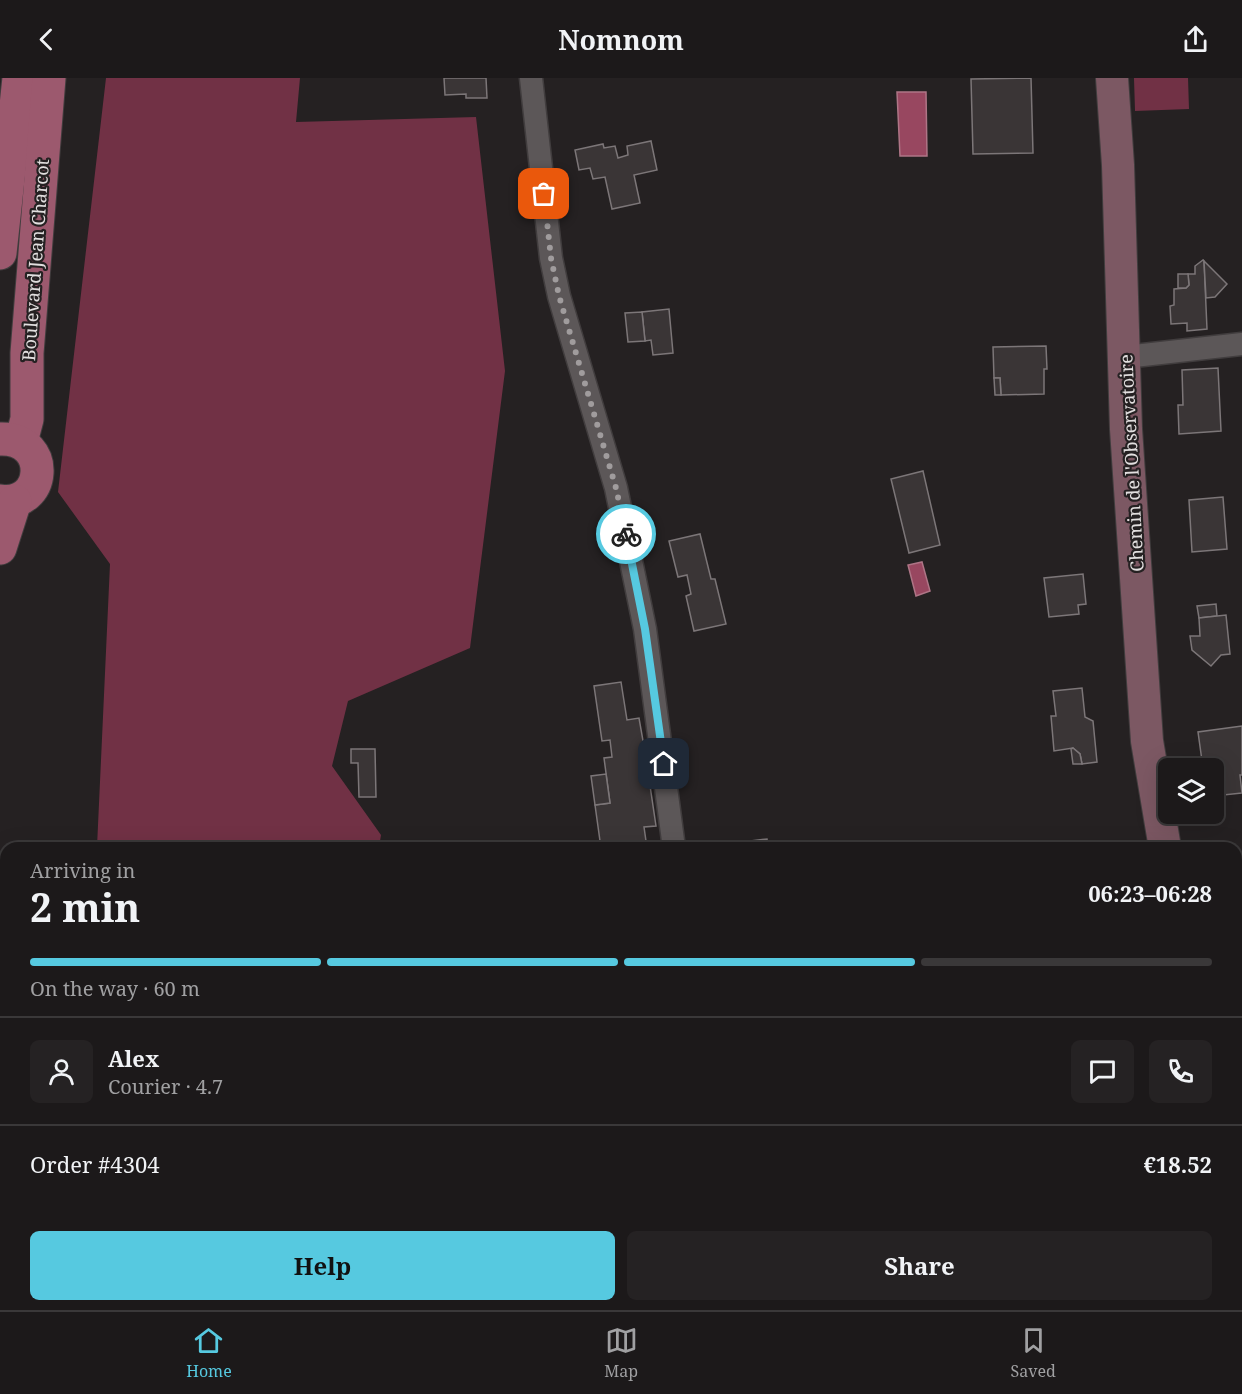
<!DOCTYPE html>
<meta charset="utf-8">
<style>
:root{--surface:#1c191a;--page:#252223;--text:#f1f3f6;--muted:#a0a0a2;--line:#3a3839;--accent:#56c9e0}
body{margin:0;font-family:"Noto Serif",serif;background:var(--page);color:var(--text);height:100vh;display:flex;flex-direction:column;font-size:22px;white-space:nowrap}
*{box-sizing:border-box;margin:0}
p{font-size:20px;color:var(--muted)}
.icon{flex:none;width:33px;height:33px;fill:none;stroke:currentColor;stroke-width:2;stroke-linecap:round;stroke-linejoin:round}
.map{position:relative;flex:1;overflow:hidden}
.sheet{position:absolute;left:0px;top:764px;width:1242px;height:470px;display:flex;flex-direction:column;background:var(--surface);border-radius:18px 18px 0 0;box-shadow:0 6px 24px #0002,0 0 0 2px var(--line)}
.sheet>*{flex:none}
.fabs{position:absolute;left:1158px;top:680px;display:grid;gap:12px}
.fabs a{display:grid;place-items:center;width:66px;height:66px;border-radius:9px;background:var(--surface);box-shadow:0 6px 24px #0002,0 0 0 2px var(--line);font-size:30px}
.pin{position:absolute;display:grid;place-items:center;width:51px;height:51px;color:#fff;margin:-26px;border-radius:12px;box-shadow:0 3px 9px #0006}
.courier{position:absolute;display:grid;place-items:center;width:60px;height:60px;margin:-30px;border:4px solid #56c9e0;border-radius:50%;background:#fff;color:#222;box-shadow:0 2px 8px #0007}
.overview em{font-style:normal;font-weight:700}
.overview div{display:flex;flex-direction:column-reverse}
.overview{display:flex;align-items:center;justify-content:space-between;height:102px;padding:0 30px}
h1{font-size:39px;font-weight:700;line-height:45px}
.bar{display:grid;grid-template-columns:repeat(4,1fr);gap:9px 6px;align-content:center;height:72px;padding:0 30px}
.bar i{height:8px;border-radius:4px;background:var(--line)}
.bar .selected{background:var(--accent)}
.bar p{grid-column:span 4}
.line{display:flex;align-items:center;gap:15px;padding:0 30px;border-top:2px solid var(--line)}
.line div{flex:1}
.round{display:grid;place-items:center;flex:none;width:63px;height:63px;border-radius:9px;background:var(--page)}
.button{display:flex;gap:12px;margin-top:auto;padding:12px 30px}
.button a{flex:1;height:69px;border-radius:9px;background:var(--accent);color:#111;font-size:24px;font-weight:700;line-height:69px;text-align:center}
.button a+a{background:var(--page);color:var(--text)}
header{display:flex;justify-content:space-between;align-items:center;height:78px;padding:0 30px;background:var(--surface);font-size:27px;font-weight:700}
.tabs{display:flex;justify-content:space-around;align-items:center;height:84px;border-top:2px solid var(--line);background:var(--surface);font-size:16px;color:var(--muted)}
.tabs a{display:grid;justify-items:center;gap:3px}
.tabs .selected{color:var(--accent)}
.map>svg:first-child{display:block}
.green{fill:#713145}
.water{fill:#984760;stroke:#ae7586;stroke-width:1.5}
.building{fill:#3a3536;stroke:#7c7678;stroke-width:1.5}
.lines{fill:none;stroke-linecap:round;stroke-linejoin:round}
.street-casing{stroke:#413d3e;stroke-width:25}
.secondary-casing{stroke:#413d3e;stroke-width:34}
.primary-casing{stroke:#413d3e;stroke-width:35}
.street{stroke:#5c5758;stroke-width:22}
.secondary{stroke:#7c5863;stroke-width:32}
.primary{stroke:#9c596e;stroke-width:33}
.done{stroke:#a09c9d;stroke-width:6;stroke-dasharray:0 10.8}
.route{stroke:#56c9e0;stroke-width:8}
.labels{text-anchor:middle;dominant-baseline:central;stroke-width:4.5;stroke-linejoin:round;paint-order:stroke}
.street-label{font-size:18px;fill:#e2dfdf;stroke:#252122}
</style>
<header><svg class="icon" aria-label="back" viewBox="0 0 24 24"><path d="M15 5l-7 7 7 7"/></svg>Nomnom<svg class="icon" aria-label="share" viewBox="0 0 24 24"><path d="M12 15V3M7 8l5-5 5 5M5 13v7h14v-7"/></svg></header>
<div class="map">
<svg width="1242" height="1232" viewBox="0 0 1242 1232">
<rect width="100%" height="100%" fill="#252122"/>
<g class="green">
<path d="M106,0H300L296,44L476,39L505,293L470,570L348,623L332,688L381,757L379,769H97L110,486L58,414Z"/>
<path d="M1134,0H1188L1189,31L1135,33Z"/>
<path d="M109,1227H290L289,1232H109Z"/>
</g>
<g class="water">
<path d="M897,14H926L927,78H900Z"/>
<path d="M922,484L930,513L916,518L908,487Z"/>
</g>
<g class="building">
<path d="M444,0H486L487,20H466V16L445,17Z"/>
<path d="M1031,0L1033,75L973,76L971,1Z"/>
<path d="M651,63L657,92L634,97L640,125L612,131L605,99L593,101L590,90L579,92L575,72L603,66L604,70L615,68L618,80L628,77L627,68Z"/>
<path d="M1203,182L1204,183L1207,251L1187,253V245L1171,246L1170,228L1174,227V211L1186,210L1189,207L1188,196H1195V188Z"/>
<path d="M1204,183L1227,206L1215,219L1206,220Z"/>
<path d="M1178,196H1188L1189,207L1186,210H1178Z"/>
<path d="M669,231L673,275L653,277L651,262L645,263L642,234Z"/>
<path d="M642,234L645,263L628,264L625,235Z"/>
<path d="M1046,268L1047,291H1044V316L1001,317L1000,300H994L993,269Z"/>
<path d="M1218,290L1221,353L1179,356L1178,327H1183L1182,292Z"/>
<path d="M994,300H1000L1001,317H995Z"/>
<path d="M923,393L940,467L909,475L891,401Z"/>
<path d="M1223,419L1227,471L1192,474L1189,422Z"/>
<path d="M700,456L711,501H715L726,546L694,553L686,518L691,516L687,497L678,499L669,463Z"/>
<path d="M1083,496L1086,526L1078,527L1079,536L1049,539L1044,500Z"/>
<path d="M1216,526L1217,538L1199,540L1197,528Z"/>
<path d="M1226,537L1230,576L1221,577L1211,588L1192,572L1190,558H1200L1199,540Z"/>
<path d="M621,604L627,642L639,640L645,674L656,748L644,749L647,770H601L595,727L610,725L604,680L612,679L610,662L602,663L594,608Z"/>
<path d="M1082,610L1085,639L1093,643L1097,684L1082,686L1080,676L1073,670L1054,673L1051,638H1056L1053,613Z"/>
<path d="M1242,648V697H1240L1242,715L1214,718V690H1203L1198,654Z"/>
<path d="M1073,670L1080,676L1082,686H1073L1071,671Z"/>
<path d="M351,671H375L376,719H359L358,685H351Z"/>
<path d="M606,696L610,725L595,727L591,698Z"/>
<path d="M767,761L768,770H727V766Z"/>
<path d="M2,938L6,939V1183H0V953Z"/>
<path d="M637,1227H681V1229L697,1227L698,1232H638Z"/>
<path d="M804,1227H838V1232H805Z"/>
</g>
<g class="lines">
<defs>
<g id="street">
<path d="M531,0L551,180L559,218L616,410L645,551L674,770"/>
<path d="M1125,279L1242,266"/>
<path d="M600,1227L601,1232"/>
<path d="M737,1227L738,1232"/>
<path d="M867,1227L868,1232"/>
</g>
<g id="secondary">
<path d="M1112,0L1118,87L1126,351L1147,663L1165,770"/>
<path d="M1236,1165L1242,1199"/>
</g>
<g id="primary">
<path d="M0,175L19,0"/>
<path d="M21,364L27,341V275L49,0"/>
<path d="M0,423C46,430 52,361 2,361"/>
<path d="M0,470L15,423"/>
</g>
</defs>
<use href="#street" class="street-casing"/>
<use href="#secondary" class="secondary-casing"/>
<use href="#primary" class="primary-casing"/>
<use href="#street" class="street"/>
<use href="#secondary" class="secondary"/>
<use href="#primary" class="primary"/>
</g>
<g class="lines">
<path class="done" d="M544,116L551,180L559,218L616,410L626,456"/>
<path class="route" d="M626,456L645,551L664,686"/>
</g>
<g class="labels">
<g class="street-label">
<text transform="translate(35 182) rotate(-86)">Boulevard Jean Charcot</text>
<text transform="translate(1131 385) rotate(-93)">Chemin de l'Observatoire</text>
</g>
</g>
</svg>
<div class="fabs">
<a><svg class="icon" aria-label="layers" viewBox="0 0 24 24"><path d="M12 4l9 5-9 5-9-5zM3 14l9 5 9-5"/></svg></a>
</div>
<div class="pin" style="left:544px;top:116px;background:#ea580c"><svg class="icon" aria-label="bag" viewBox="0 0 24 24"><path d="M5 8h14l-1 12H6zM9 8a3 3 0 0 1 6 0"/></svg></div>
<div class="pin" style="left:664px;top:686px;background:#1f2937"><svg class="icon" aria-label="home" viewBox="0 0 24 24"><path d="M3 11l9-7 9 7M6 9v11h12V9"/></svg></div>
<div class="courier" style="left:626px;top:456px"><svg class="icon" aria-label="bike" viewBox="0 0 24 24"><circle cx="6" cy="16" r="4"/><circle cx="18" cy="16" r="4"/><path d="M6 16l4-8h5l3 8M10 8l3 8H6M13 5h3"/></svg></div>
<section class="sheet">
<div class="overview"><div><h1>2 min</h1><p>Arriving in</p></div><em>06:23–06:28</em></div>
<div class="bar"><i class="selected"></i><i class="selected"></i><i class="selected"></i><i></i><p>On the way · 60 m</p></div>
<div class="line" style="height:108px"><a class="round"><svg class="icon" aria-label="person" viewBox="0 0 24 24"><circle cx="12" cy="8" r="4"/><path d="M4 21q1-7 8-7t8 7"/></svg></a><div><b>Alex</b><p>Courier · 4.7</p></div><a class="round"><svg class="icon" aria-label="chat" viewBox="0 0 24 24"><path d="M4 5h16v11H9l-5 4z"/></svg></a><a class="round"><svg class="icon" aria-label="phone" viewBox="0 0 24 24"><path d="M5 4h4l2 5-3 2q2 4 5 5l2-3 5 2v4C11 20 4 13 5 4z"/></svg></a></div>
<div class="line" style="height:78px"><div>Order #4304</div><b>€18.52</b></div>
<div class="button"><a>Help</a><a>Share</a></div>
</section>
</div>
<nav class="tabs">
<a class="selected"><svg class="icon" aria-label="home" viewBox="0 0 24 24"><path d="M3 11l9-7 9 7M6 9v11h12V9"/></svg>Home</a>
<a><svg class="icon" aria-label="map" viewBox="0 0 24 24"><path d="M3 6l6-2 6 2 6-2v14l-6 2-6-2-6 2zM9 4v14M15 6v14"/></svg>Map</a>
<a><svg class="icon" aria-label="saved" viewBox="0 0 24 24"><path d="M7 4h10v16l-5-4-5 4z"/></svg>Saved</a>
</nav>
